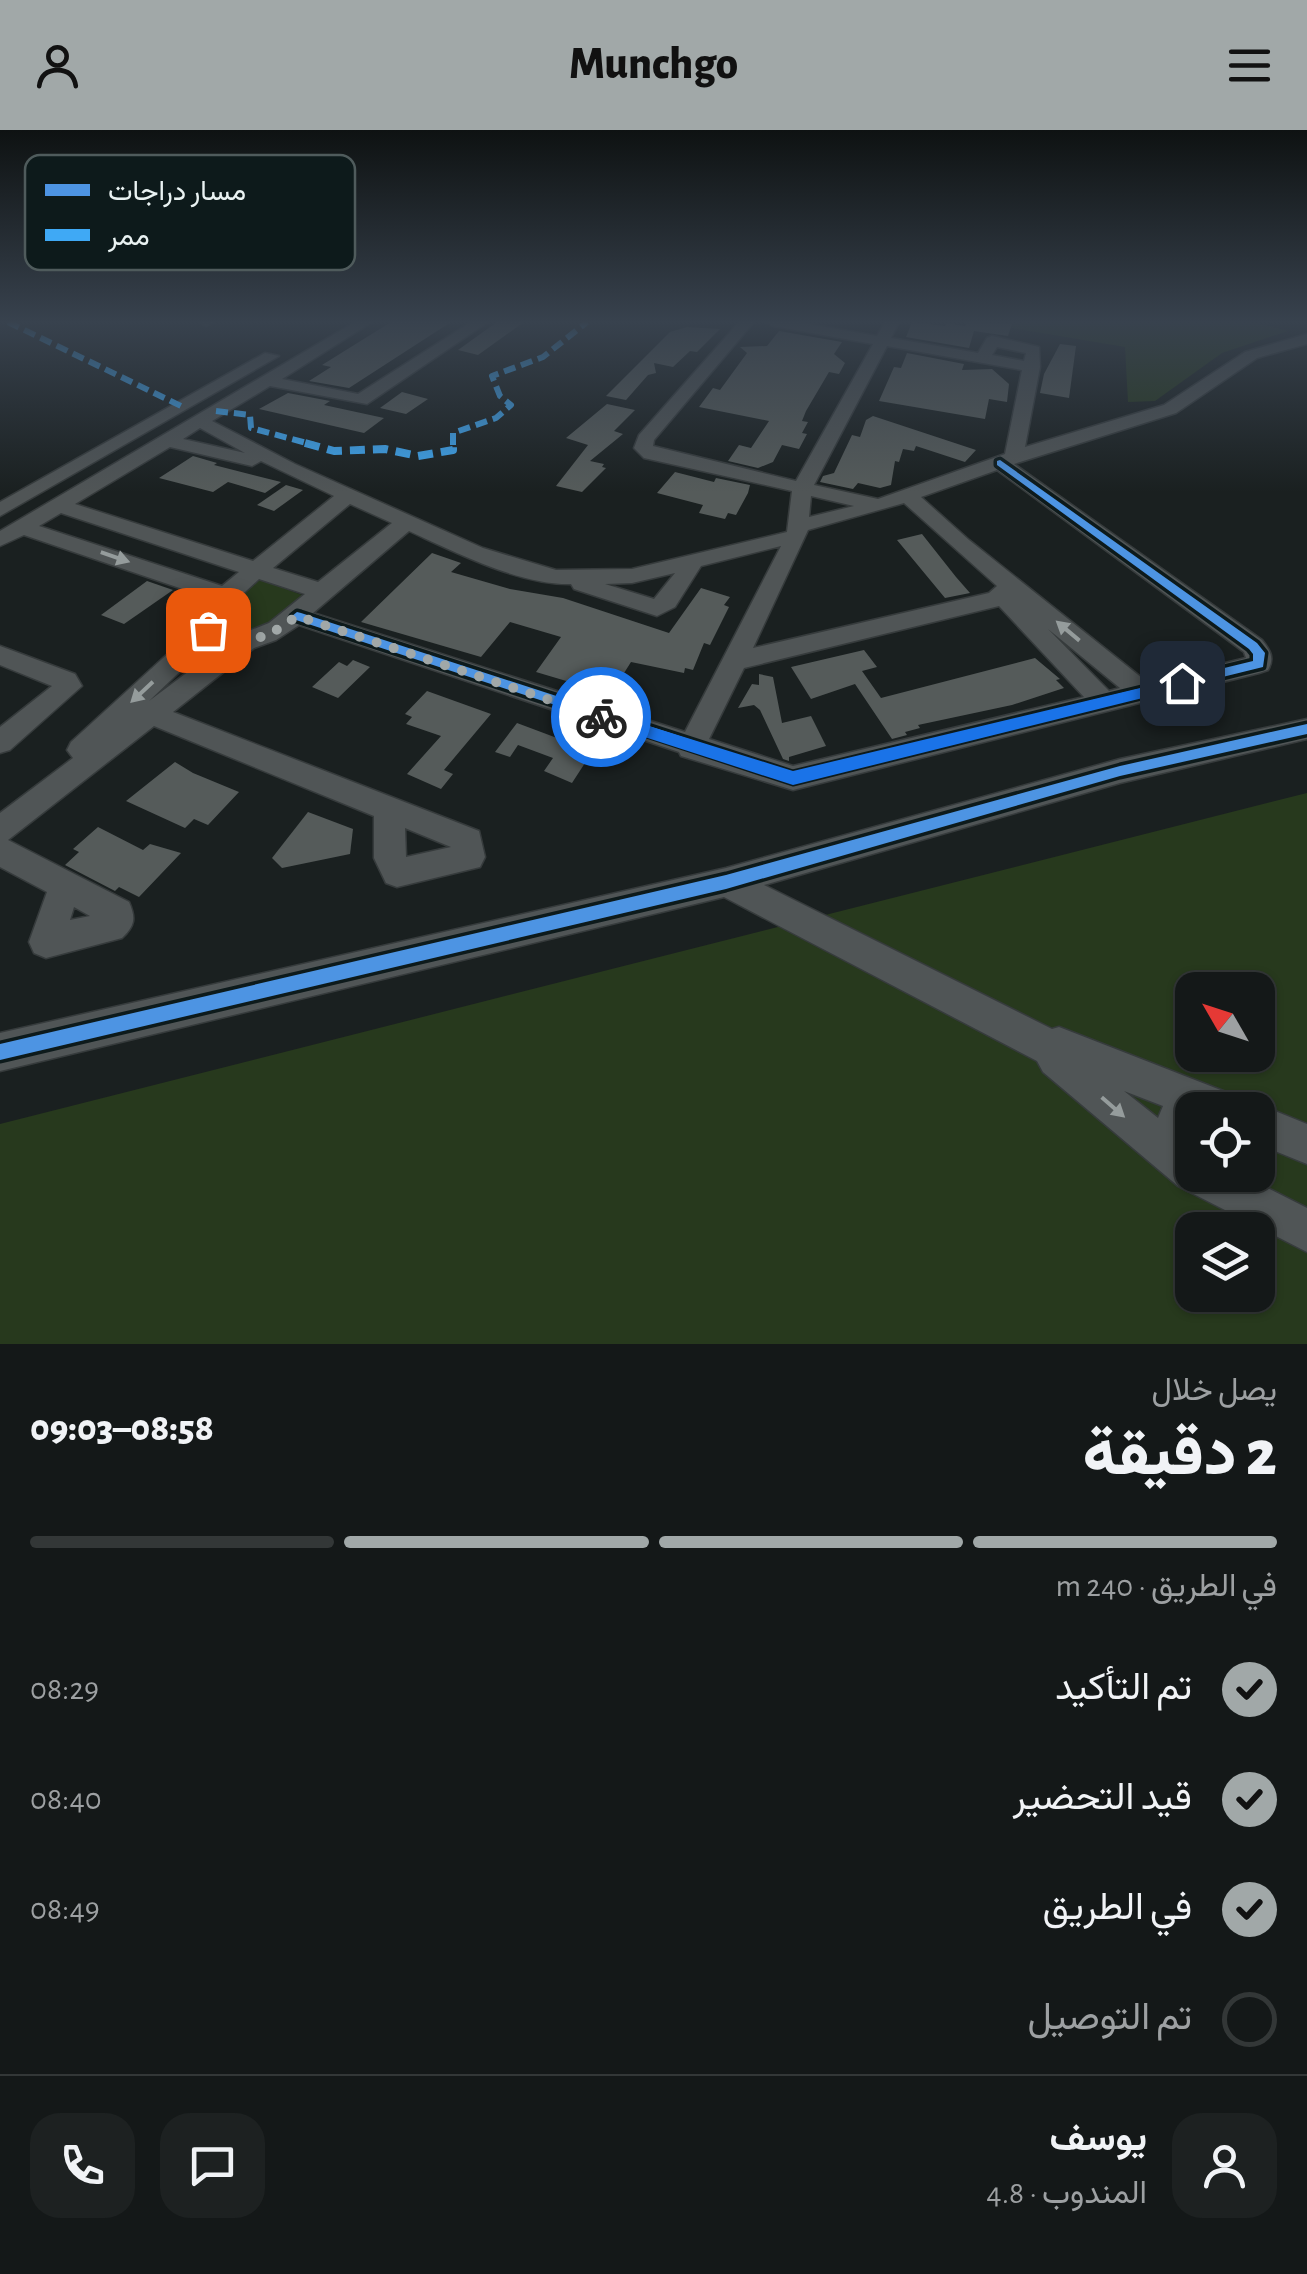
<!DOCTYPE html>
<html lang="ar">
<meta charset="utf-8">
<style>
:root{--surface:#141818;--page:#1d2121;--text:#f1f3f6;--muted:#9da0a2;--line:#333737;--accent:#a1a8a8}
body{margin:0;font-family:"Alegreya Sans",Vazirmatn,sans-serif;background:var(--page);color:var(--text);direction:rtl;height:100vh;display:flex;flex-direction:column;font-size:38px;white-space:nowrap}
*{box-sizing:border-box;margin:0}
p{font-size:32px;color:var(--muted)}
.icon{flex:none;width:55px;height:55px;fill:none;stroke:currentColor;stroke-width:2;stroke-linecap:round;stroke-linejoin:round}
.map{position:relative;height:1214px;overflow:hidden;direction:ltr}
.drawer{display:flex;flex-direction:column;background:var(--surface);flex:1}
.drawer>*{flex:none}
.needle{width:65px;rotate:309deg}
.tools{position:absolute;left:1175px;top:842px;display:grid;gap:20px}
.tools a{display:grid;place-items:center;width:100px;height:100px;border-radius:20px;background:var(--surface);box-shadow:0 2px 8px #0004,0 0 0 2px var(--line);font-size:50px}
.pin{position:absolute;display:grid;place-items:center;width:85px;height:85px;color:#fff;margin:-42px;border-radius:20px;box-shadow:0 5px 15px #0006}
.courier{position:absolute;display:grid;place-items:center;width:100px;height:100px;margin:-50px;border:8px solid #1a73e8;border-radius:50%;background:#fff;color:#222;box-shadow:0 2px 12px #0007}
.head em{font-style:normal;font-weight:800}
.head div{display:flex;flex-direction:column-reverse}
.head{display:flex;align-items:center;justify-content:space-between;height:170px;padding:0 30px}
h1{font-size:65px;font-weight:800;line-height:75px}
.bar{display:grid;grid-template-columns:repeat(4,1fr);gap:15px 10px;align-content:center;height:120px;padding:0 30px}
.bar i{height:12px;border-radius:8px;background:var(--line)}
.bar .on{background:var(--accent)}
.bar p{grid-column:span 4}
.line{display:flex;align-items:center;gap:25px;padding:0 30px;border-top:2px solid var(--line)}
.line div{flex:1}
.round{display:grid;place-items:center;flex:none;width:105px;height:105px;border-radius:30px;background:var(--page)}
ol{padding:0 30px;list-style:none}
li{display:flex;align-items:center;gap:30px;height:110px}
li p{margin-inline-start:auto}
li .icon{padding:10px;border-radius:50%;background:var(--accent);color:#111;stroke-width:4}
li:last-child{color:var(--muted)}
li i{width:55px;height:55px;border:5px solid var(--line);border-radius:50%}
header{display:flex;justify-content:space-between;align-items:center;height:130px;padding:0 30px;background:var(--accent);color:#111;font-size:45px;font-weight:800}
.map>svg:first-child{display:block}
.green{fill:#27391d;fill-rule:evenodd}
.building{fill:#555b5a}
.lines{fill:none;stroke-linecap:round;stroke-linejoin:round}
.minor-casing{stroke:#363b3c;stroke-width:3}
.minor{fill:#505556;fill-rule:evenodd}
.quiet-far1{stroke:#3fa9f5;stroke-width:6;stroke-dasharray:12 6;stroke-linecap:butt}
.quiet{stroke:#3fa9f5;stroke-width:8;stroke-dasharray:15 8;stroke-linecap:butt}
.cycleway-casing{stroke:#0d1a1b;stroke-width:7}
.cycleway{fill:#4d94e3;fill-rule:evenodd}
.oneway{fill:#959c9c}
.route{fill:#1a73e8}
.done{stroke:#a1a8a8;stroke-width:10;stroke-dasharray:0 18}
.key{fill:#0d1a1b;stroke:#4f5b5c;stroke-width:2.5}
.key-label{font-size:28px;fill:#e9f2f2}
</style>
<header><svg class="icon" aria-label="menu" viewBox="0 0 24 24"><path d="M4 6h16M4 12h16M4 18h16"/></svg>Munchgo<svg class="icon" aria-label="person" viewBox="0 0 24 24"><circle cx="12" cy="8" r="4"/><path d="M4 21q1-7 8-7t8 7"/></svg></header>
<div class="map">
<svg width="1307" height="1214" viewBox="0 0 1307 1214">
<rect width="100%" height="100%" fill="#1a2020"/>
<g class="green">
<path d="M976,192H1253L1288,201L1222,223L1155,271L1128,272L1125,217Z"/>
<path d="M256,448L302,465C259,505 265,508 208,488Z"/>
<path d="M1307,663V1214H0V994ZM1192,860H1258V925H1192ZM1192,980H1258V1045H1192ZM1192,1100H1258V1165H1192Z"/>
</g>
<g class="building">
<path d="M391,192H451L349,258L309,251L331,237L322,235Z"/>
<path d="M497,192H524L478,225L458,220Z"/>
<path d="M912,192L945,196L946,193L965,196L966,192L1012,194L1008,206L974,201L969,218L906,207Z"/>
<path d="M687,197L720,199L697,222L690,221L673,237L654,233L656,243L648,245L626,270L606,266L670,202Z"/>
<path d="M779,201L842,212L834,224L845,233L839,244L829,242L806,281L802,291L808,292L802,303L807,304L799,319L782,315L773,332L758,338L728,331L739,315L751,318L769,291L699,277L713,258L720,260L747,223L740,217L767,216Z"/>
<path d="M1060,214L1076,216L1069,268L1040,263L1044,244Z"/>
<path d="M907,223L964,234L962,240L992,239L1009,254L1007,272L989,269L985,289L879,271L894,237L901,238Z"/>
<path d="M402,262L428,269L406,284L380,278Z"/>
<path d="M288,263L330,271L324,275L384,288L364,303L259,279Z"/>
<path d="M607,274L635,280L614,301L623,304L590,331L604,334L602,337L606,338L582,362L556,356L588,315L566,308Z"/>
<path d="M873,286L976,320L965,332L916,316L914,321L903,319L899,332L895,331L891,355L880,358L858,353L853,359L820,352L823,346L834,343L852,305L860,307L866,290Z"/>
<path d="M193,326L217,333L214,335L281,352L265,363L228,352L213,362L159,348Z"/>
<path d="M675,342L714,352L716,348L750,355L748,363L736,385L728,383L725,389L699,383L703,375L657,363Z"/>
<path d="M286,355L303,360L274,381L257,375Z"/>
<path d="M922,404L956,447L970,463L945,468L897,410Z"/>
<path d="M432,423L461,433L451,442L510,459L563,468L669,503L701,458L730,467L724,475L729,477L710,515L704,513L693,540L685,538L684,543L631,532L607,570L570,558L573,553L536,542L561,507L510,492L481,527L361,492Z"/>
<path d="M147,451L173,460L124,494L101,485Z"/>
<path d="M864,520L877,537L862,541L881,568L1035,528L1060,549L1056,550L1064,558L1012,575L918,595L920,598L905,602L907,605L892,609L855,554L811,569L791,537Z"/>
<path d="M353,530L370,537L338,568L312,557L339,532L347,536Z"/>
<path d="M759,544L773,547L782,593L811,586L826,616L789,627V631L783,629L760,580L754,575L738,578L752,554L759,555Z"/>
<path d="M427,561L491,584L444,640L453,644L441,659L407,644L441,606L406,594L412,587L405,584Z"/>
<path d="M517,593L557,608L560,603L596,616L572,653L544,641L553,628L518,615L510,627L495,622Z"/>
<path d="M175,632L193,643L239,662L208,695L194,689L185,698L126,671Z"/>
<path d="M308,682L353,699L350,724L282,738L272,728Z"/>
<path d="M98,697L143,720L150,714L181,723L139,767L119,757L115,761L65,735L79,722L73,719Z"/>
</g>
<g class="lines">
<defs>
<g id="minor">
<path d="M199,192H214L206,196Z"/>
<path d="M355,192H372L282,249L358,264L471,192H488L367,274L270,256L212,291L295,334L483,418L556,440L632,439L787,402L792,361L644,328L634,318L639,305L739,192H754L654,310L653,316L796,351L873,214L773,196L766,192H797L877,206L885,192H899L891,208L978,223L987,208L992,206L1039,217L1040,237L1025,317L1164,275L1245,222L1307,204V214L1257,228L1176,283L1014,334L1262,510C1270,520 1275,528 1268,540L1259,543L793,660L681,626L679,622L299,495L276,510L254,518L173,582L479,701L485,727L480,737L397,757L386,753L374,728V686L154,596L8,710L129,772C136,788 135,796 122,808L46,828L34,823L29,812L47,762L0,737V683L73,628L67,620L71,612L196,498L195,484L209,468L24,405L0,416V401ZM887,216L1022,240L1005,324L878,369L814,355ZM997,217L1026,223L1024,231L992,225ZM200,298L245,323L183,309ZM170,317L252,336L261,331L334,366L253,431L75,374ZM997,340L1244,522L1246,528L1147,552L969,410L921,367ZM811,366L854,376L809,387ZM904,373L997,456L989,463L753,518L808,400ZM350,374L392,393L318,452L273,438ZM61,383L239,442L222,456L39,396ZM409,401C455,422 519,455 571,454L574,459L657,486L675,477L701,436L781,416L685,602L313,483ZM675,443L654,469L605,454L632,453ZM259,449L305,464L269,493L236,506L149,571L217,506L219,486ZM999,476L1084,567L793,636L709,609L744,538ZM1048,499L1120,558L1109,561ZM405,698L451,717L406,727ZM74,777L90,786L70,790Z"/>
<path d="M265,223L279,226L0,386V372Z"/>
<path d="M0,516L75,544L82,556L10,620L0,623V597L52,556L0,535Z"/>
<path d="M1307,589V609L1120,653L764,755L1052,899L1059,897L1236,966L1242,980H1192V1045H1242L1307,1078V1122L1178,1056L1043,942L1037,931L724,767L0,941V903L726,738L1120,629ZM1124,961L1163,976L1158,988Z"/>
<path d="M1258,974L1307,994V1034L1258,1014V980H1244Z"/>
</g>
</defs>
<use href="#minor" class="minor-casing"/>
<use href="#minor" class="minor"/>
<g class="quiet-far1">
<path d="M8,192L181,276"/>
<path d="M216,281L250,285L251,298L314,315"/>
<path d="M453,315V303L496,288L511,275L500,266L492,246L543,227L587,192"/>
</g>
<path class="quiet" d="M305,313L334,321L385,319L418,326L453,320V313"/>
<defs>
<g id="cycleway">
<path d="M1000,330L1257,513L1265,523L1263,537L793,653L293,489L292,486L297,482L301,483L793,643L1253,531V524L1249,519L997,335V331Z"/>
<path d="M1307,594V604L1120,646L726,759L0,930V914L726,745L1120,636Z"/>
</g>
</defs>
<use href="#cycleway" class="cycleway-casing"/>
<use href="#cycleway" class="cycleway"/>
</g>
<defs><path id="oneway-solid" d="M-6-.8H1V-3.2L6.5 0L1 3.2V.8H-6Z" transform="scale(2.5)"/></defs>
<g class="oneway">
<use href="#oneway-solid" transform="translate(115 427) rotate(19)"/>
<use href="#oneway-solid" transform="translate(1068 501) rotate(-140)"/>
<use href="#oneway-solid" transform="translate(142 562) rotate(137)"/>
<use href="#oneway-solid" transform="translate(1113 977) rotate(41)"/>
</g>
<linearGradient id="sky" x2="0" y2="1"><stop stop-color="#0e1212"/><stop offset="0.53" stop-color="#38424e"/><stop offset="1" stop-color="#38424e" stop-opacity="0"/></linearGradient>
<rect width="1307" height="362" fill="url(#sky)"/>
<path class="route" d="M1182,548L1187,549V557L793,655L595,591L593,587L601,581L793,641Z"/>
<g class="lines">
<path class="done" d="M208,500C251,514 260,513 297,486L601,587"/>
</g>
<rect x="25" y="25" width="330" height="115" rx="15" class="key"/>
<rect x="45" y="54" width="45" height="12" fill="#4d94e3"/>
<rect x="45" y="99" width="45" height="12" fill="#3fa9f5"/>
<g class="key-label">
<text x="108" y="70">مسار دراجات</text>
<text x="108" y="115">ممر</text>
</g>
</svg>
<div class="tools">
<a><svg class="needle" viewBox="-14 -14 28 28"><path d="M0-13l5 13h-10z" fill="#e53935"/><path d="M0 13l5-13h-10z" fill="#9da0a2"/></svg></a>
<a><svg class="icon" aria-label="locate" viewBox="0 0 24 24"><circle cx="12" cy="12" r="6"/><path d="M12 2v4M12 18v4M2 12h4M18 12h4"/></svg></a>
<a><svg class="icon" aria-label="layers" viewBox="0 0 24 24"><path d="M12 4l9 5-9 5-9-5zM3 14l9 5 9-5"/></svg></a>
</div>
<div class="pin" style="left:208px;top:500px;background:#ea580c"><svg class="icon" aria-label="bag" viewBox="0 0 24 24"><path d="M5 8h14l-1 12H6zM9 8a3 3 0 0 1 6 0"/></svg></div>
<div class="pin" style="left:1182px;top:553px;background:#1f2937"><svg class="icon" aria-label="home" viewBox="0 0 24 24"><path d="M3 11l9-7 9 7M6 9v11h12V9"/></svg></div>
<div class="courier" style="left:601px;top:587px"><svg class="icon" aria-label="bike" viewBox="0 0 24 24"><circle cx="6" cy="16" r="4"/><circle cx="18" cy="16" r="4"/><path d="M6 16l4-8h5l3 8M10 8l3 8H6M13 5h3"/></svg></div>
</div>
<section class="drawer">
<div class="head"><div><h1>2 دقيقة</h1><p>يصل خلال</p></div><em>08:58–09:03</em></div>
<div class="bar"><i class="on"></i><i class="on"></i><i class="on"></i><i></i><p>في الطريق · 240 m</p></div>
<ol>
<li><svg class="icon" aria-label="check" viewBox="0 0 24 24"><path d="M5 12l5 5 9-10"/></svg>تم التأكيد<p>08:29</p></li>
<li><svg class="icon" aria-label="check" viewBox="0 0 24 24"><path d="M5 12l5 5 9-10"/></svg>قيد التحضير<p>08:40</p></li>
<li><svg class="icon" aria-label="check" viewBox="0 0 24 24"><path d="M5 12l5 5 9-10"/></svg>في الطريق<p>08:49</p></li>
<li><i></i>تم التوصيل</li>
</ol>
<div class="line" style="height:180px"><a class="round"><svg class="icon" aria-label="person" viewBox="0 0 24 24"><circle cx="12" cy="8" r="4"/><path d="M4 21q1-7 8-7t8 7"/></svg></a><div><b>يوسف</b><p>المندوب · 4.8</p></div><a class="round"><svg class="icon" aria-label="chat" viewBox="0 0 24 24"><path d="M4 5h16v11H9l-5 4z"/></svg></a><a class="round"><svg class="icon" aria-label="phone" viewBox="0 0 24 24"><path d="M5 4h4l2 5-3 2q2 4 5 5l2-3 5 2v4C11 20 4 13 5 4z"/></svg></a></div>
</section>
